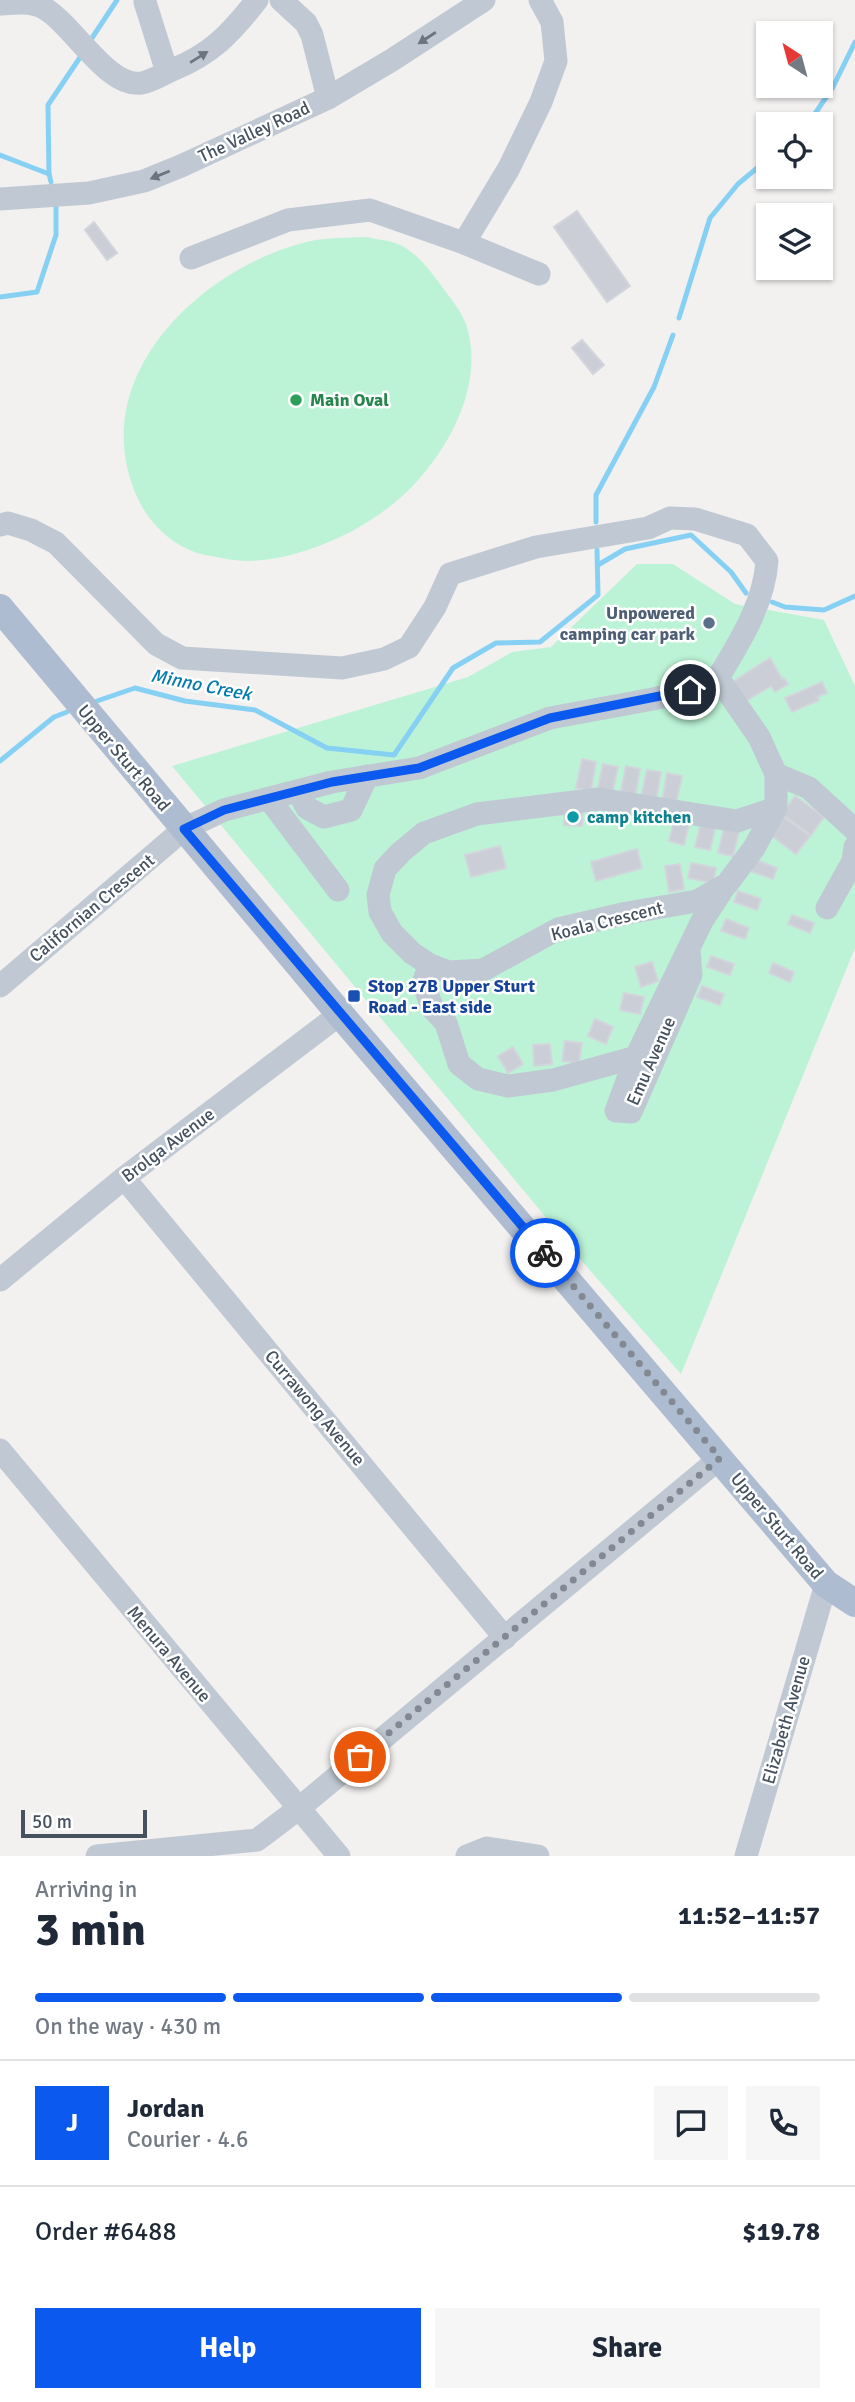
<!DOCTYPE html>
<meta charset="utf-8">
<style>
:root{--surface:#fff;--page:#f6f6f7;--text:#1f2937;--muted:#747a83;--line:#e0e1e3;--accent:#0c59f0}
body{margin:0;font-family:Signika,sans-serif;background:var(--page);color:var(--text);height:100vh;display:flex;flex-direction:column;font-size:26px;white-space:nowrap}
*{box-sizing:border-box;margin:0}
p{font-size:23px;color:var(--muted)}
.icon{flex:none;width:38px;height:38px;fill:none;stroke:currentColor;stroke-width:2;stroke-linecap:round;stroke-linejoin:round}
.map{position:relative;height:1856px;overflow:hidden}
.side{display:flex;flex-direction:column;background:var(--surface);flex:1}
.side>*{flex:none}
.needle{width:46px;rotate:324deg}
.controls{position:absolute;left:756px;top:21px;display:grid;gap:14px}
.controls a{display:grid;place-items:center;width:77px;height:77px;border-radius:0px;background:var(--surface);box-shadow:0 2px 5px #0004;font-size:35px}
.scale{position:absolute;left:21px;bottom:18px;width:126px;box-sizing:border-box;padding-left:7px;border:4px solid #46515f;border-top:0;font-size:19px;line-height:24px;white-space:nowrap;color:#46515f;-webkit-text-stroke:5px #fff;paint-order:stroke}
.pin{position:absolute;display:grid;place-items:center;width:60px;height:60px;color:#fff;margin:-30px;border:4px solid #fff;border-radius:50%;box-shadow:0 2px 7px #0007}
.courier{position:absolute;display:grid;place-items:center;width:70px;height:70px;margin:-35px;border:5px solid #0c59f0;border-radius:50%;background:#fff;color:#222;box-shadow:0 2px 9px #0007}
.head em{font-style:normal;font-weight:700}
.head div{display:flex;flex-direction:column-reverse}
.head{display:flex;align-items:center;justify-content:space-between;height:119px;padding:0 35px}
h1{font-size:46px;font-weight:700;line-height:52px}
.bar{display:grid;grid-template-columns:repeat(4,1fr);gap:10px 7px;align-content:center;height:84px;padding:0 35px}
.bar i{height:9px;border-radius:5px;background:var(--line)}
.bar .on{background:var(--accent)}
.bar p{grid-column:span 4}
.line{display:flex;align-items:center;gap:18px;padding:0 35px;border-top:2px solid var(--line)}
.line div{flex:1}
.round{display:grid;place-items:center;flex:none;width:74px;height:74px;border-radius:0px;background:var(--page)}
.primary-button{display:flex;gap:14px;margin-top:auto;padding:14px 35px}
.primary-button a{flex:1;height:80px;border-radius:0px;background:var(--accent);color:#fff;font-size:28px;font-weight:700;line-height:80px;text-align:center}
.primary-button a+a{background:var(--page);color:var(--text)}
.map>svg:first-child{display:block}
.green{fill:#bcf3d6}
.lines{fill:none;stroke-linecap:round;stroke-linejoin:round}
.stream{stroke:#86d1f3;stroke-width:5}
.building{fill:#cbced6;stroke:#d3d5dc;stroke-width:2}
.minor{stroke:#c0c9d3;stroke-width:23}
.major{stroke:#aebcd1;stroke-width:28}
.oneway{fill:#6b7582}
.done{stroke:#838992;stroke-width:7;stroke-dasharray:0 12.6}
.route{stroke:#0c59f0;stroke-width:9}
.leisure-dot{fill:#2e9e5b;stroke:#fff;stroke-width:2.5}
.service-dot{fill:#5c6f8a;stroke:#fff;stroke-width:2.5}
.culture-dot{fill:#0f9aa8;stroke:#fff;stroke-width:2.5}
.transit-dot{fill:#1a4fb4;stroke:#fff;stroke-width:2.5}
.labels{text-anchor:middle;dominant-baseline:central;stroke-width:5;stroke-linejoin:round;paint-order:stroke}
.street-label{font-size:18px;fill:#46515f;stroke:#fff}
.leisure-label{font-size:18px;font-weight:bold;fill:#27864d;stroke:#fff;text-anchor:start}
.service-label{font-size:18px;font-weight:bold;fill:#4e5e75;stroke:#fff;text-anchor:end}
.culture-label{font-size:18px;font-weight:bold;fill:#0d838f;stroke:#fff;text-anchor:start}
.transit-label{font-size:18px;font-weight:bold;fill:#164399;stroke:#fff;text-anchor:start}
.water-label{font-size:19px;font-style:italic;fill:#037aae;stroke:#fff}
</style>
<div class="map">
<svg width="855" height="1856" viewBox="0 0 855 1856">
<rect width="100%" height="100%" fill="#f3f0f0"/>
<g class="green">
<path d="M367,237C377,240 389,240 398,244C417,252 432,273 443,288C451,299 461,311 466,324C488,390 440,468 388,508C350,537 296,560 247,561C233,561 218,557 205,555C176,549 150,525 138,499C84,383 193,274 299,244C321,237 345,238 367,237Z"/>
<path d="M637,564H673L735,604L824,620L855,686V948L681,1374L587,1267L172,766L468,677L512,652L551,647Z"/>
</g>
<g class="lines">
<g class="stream">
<path d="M88,44L117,0"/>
<path d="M808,124L833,87L855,42"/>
<path d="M0,155L49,174L51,182"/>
<path d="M49,174L48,105L83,53"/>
<path d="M0,297L37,292L56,235V206"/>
<path d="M679,318L710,218L738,184L768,159"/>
<path d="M596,522V495L654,387L673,335"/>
<path d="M598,565L625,549L691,535L731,572L746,593"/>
<path d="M772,602L785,607L824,610L855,596"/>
<path d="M97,701L135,688L185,701L255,710L327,748L394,755L453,668L496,643L540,642L598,595L597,550"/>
<path d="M0,761L54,717L67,712"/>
</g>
</g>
<g class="building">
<path d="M577,211L630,286L607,302L554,227Z"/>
<path d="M94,222L117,253L107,260L85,230Z"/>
<path d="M582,340L604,365L593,374L572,348Z"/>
<path d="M770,658L782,679L784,678L788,684L775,692L771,686L741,704L729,684Z"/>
<path d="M822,682L827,693L817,697L819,700L792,712L785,698Z"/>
<path d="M582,759L596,762L591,791L576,788Z"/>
<path d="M603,764L618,767L612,795L597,792Z"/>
<path d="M626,766L640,769L635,798L620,795Z"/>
<path d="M647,770L661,772L656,801L641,798Z"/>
<path d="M667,773L682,776L676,804L662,802Z"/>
<path d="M795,796L824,817L811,835L782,814Z"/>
<path d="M565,807L583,809L582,826L564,825Z"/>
<path d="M781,815L810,836L796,854L768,833Z"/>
<path d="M675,817L690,820L684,845L669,841Z"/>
<path d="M701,822L716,825L710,850L695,847Z"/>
<path d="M724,828L739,831L733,856L718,853Z"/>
<path d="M500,846L506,868L471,877L465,855Z"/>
<path d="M637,849L642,868L596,881L591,862Z"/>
<path d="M754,859L777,868L773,879L750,871Z"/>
<path d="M691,863L716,868L713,883L688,878Z"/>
<path d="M680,864L684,889L669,892L665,866Z"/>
<path d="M738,891L761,899L757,910L734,902Z"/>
<path d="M792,915L814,923L810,933L788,924Z"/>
<path d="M726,919L749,928L745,939L721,931Z"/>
<path d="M711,956L734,964L730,975L707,967Z"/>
<path d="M652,962L658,981L641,987L635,967Z"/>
<path d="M773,963L794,972L790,982L769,973Z"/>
<path d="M702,986L724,994L720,1005L697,997Z"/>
<path d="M624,993L644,997L640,1014L620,1010Z"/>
<path d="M595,1019L613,1027L606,1044L588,1036Z"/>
<path d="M565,1041L582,1043L579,1063L562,1061Z"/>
<path d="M550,1044L552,1064L534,1066L533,1045Z"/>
<path d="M513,1047L523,1064L508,1073L498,1056Z"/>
</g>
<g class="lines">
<g class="minor">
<path d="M281,0L306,23L312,35L328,98"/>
<path d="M145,2L167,72"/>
<path d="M0,4C14,3 29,1 42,7C72,22 107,89 142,83C152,81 163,74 172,70C212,54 231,33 257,0"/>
<path d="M0,199L89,193L144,181L181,166L328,98L392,60L484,0"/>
<path d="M464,243L509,168L541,102L556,61L552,22L540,0"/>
<path d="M191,258L288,220L370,210L464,243L539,274"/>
<path d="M0,525L8,523L31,530L56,543L156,644L182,658L342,668L384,659L409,647L435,607L450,574L536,547L648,528L670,518L695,519L747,535L767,561C764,604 740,641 718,678"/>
<path d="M718,678L759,737L776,774V808L754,848L727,884L697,901L627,913L558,929L483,970L449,972L430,965L412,953L392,933L380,912L378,895L385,869L401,852L424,833L477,814L599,799L737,821L776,808"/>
<path d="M776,774L809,788L855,830"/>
<path d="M298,791L307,808L324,817L351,810L367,776"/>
<path d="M269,799L338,890"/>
<path d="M827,908L853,861L855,847"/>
<path d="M689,950L691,975L631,1112L616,1111L636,1057L702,921L723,889"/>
<path d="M430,965L423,983L433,1009L446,1023L459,1064L478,1079L508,1086L553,1080L636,1057"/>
<path d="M0,986L184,829L224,810L332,782L419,768L550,718L653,699L690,690L718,678"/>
<path d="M124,1178L505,1638"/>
<path d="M0,1280L124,1178L340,1014"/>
<path d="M0,1450L339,1856"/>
<path d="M97,1856L257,1840L298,1809L720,1458"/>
<path d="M467,1856L487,1848L538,1856"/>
<path d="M746,1856L826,1584"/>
</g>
<path class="major" d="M0,608L340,1014L826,1584L855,1603"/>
</g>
<defs><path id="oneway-solid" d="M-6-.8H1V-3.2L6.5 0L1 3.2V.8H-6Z" transform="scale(1.75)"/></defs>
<g class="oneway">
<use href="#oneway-solid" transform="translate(427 38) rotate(147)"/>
<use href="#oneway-solid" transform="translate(199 57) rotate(-32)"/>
<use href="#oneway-solid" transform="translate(160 175) rotate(158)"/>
</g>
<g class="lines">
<path class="done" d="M360,1757L720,1458L545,1253"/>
<path class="route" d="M545,1253L184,829L224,810L332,782L419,768L550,718L690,690"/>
</g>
<circle class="leisure-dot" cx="296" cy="400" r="7"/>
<circle class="service-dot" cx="709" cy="623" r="7"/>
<circle class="culture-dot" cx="573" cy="817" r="7"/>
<rect class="transit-dot" x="347" y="989" width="14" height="14" rx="3.5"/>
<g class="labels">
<g class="street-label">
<text transform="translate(254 132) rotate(-25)">The Valley Road</text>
<text transform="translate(124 758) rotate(50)">Upper Sturt Road</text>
<text transform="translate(92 908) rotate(-40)">Californian Crescent</text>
<text transform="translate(607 921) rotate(-14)">Koala Crescent</text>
<text transform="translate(651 1061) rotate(-66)">Emu Avenue</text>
<text transform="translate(168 1145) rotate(-37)">Brolga Avenue</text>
<text transform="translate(315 1408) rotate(50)">Currawong Avenue</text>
<text transform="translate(777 1526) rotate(50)">Upper Sturt Road</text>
<text transform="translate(169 1654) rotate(50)">Menura Avenue</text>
<text transform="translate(786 1720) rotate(-74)">Elizabeth Avenue</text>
</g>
<g class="leisure-label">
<text x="310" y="400">Main Oval</text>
</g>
<g class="service-label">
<text x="695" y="613">Unpowered<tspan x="695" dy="21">camping car park</tspan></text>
</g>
<g class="culture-label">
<text x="587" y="817">camp kitchen</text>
</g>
<g class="transit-label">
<text x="368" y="986">Stop 27B Upper Sturt<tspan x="368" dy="21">Road - East side</tspan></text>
</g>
<g class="water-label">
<text transform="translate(201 685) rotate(11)">Minno Creek</text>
</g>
</g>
</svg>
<div class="controls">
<a><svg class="needle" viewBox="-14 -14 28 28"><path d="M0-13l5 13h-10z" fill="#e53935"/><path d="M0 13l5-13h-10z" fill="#747a83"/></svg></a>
<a><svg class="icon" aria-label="locate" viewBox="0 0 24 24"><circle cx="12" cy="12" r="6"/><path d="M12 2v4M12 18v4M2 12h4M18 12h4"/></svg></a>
<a><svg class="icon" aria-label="layers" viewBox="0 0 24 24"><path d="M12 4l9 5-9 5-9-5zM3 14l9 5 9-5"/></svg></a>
</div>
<div class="scale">50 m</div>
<div class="pin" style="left:360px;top:1757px;background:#ea580c"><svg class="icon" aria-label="bag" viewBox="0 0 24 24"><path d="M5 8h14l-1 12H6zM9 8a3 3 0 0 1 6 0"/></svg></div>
<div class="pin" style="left:690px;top:690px;background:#1f2937"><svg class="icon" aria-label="home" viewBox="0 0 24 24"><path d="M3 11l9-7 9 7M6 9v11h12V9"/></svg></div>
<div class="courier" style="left:545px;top:1253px"><svg class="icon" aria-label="bike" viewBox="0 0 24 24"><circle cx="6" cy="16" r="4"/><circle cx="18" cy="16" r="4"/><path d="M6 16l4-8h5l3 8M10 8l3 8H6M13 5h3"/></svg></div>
</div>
<section class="side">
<div class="head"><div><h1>3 min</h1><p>Arriving in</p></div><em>11:52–11:57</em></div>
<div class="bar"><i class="on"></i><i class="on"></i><i class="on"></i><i></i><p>On the way · 430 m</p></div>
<div class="line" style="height:126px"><b class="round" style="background:var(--accent);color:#fff">J</b><div><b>Jordan</b><p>Courier · 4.6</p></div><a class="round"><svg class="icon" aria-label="chat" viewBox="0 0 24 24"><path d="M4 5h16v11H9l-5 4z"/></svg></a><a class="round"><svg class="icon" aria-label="phone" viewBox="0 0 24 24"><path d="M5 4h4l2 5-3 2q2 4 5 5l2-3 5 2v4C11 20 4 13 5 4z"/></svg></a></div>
<div class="line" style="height:91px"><div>Order #6488</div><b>$19.78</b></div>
<div class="primary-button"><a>Help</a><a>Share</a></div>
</section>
